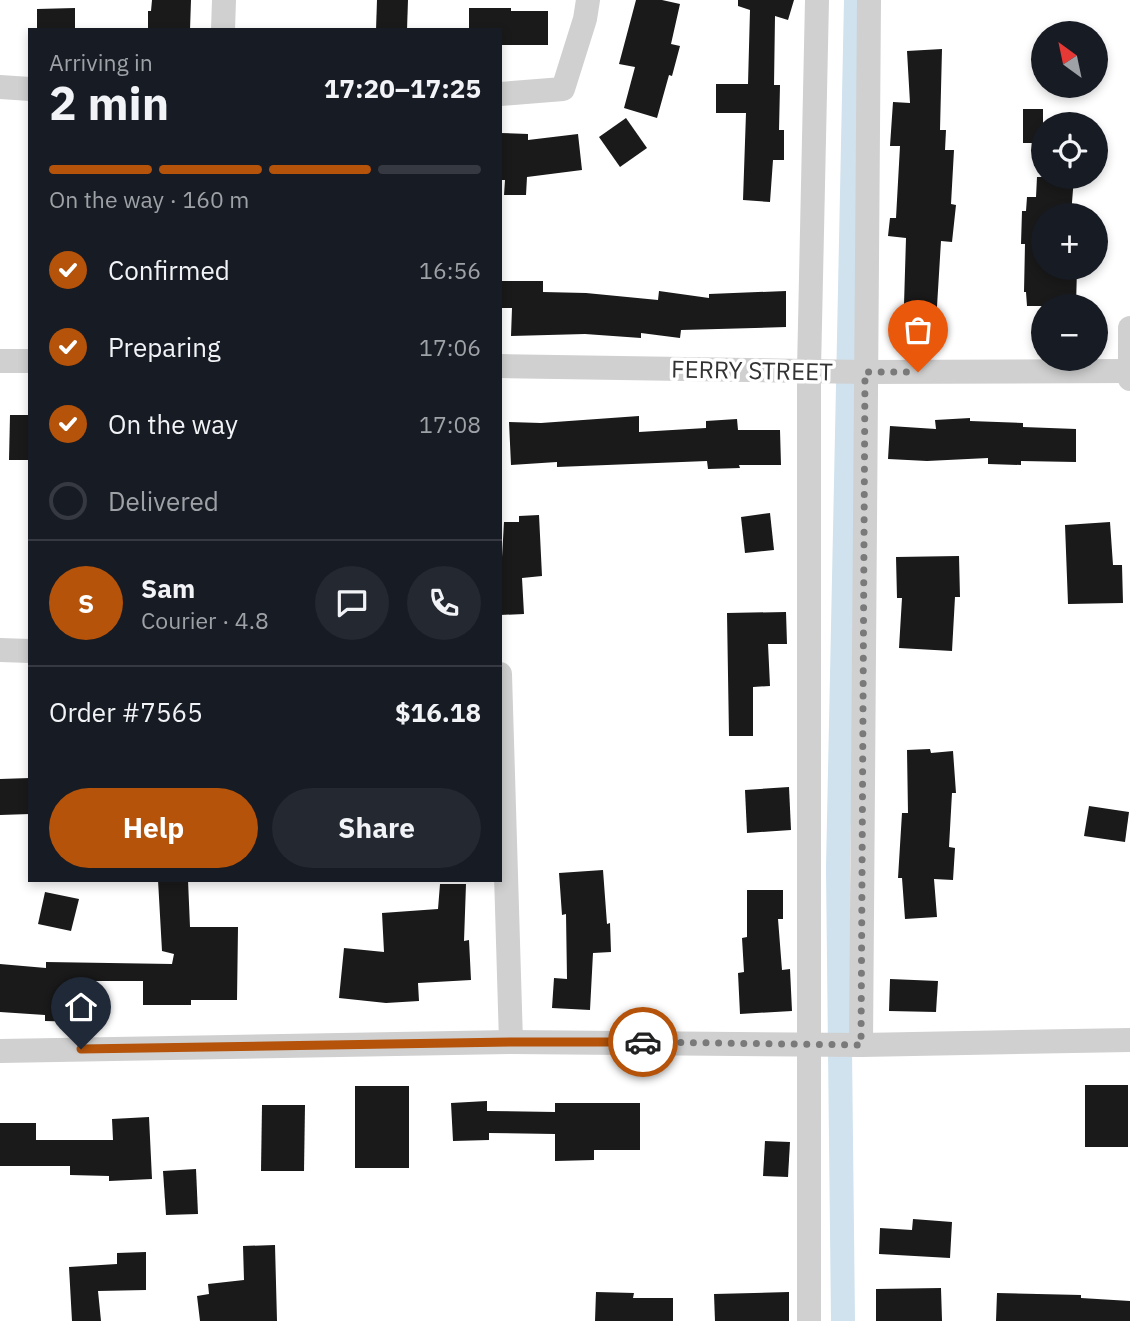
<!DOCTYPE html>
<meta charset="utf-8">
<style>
:root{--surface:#171b24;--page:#242831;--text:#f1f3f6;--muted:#9ea1a6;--line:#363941;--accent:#b45309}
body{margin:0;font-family:"IBM Plex Sans",sans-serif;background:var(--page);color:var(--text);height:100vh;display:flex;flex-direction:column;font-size:26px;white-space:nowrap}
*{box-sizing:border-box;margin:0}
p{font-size:23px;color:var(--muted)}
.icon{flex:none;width:38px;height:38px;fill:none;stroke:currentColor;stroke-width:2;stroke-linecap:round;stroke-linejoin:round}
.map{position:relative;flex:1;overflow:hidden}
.panel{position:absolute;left:28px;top:28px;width:474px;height:854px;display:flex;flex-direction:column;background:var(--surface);border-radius:0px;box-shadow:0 4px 10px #0003}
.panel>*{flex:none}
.needle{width:46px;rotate:327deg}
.fabs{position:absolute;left:1031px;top:21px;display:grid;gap:14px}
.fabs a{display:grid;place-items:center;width:77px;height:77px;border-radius:50%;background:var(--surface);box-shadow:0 4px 10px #0003;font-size:35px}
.pin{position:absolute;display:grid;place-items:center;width:60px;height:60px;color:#fff;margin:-72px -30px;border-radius:50% 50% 50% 0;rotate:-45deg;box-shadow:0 0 7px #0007}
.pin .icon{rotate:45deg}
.courier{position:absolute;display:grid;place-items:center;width:70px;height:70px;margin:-35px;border:5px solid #b45309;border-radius:50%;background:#fff;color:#222;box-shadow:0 2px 9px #0007}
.overview em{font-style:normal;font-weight:700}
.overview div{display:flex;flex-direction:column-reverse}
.overview{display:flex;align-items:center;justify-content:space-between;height:119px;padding:0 21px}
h1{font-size:46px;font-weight:700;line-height:52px}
.bar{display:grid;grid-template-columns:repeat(4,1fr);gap:10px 7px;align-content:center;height:84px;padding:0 21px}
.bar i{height:9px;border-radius:5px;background:var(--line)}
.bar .selected{background:var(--accent)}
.bar p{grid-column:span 4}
.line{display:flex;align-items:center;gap:18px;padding:0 21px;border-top:2px solid var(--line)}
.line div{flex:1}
.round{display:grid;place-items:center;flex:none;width:74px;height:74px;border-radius:37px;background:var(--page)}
ol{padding:0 21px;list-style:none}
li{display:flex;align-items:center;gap:21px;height:77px}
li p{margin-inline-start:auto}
li .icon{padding:7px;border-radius:50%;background:var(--accent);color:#fff;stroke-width:4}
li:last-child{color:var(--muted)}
li i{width:38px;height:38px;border:4px solid var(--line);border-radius:50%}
.action{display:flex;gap:14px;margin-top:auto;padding:14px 21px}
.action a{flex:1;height:80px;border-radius:42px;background:var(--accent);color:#fff;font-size:28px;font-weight:700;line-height:80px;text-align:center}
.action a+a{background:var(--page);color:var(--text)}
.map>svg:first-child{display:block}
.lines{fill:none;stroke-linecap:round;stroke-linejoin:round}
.canal{stroke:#cfe2ee;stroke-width:24}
.building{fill:#1a1a1a}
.minor{stroke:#d0d0d0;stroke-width:24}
.done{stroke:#7a7a7a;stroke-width:7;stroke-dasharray:0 12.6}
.route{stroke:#b45309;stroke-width:9}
.labels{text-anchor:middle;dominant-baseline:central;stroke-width:7;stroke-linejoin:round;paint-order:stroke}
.street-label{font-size:24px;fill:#333;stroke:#fff}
</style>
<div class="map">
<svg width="1130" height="1321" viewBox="0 0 1130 1321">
<rect width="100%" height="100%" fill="#fff"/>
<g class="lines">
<path class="canal" d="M843,1321L838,868L856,0"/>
</g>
<g class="building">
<path d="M152,0H191L190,30H148V11H151Z"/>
<path d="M377,0H408L407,30H376Z"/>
<path d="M636,0H662L680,4L671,44L680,46L672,76L669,75L657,118L624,108L635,67L619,64Z"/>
<path d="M738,0H794L788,20L775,16L774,85H780L779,130H784V160H773L770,202L743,200L746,113H716V84H748L750,10L738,6Z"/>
<path d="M75,8V30H37V9Z"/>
<path d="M469,8H511V11H548V45H500V30H469Z"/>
<path d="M942,49L940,130H946L945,150H954L951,204L956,205L952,242L941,241L935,339L903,338L906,238L888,236L890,218H896L900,146H890L893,102L910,103L907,51Z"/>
<rect x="1023" y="109" width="20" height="34"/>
<path d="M626,118L647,148L620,167L599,137Z"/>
<path d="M500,133L528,134V140L578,134L582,170L527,177L526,195H504L505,180H500Z"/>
<path d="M1037,177H1074L1071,215H1043V268H1077L1076,306H1027L1026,292H1024L1025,244H1021L1022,211H1026L1027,197H1036Z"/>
<path d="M500,281H543V292L586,293L658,300L659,291L709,298V294L786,291V327L681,330L680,338L641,333V338L585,334L511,336L512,308H500Z"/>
<path d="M10,415H30V460H9Z"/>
<path d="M639,416V432L706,428V421L737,419L738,430H780L781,465H739L740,468L708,469L707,461L557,467V462L511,465L509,422L541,423Z"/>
<path d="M970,418V421L1023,423V427L1076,429V462L1021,461V465L988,464V458L927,461L888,459L890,426L936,429L935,420Z"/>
<path d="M770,513L774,550L745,553L741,517Z"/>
<path d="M539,515L542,576L522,578L524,614L500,615V558L502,557L504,522H519V516Z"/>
<path d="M1110,522L1113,565H1122L1123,603L1068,604L1065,525Z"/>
<path d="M959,556L960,597H955L952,651L899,648L902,598H897L896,557Z"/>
<path d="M786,612L787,644H768L770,686L753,687V736H729L727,613Z"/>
<path d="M930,749L931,753L953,751L956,793H952L949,847L955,848L953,880L934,879L937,917L905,919L902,878H898L902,813H908L907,750Z"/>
<path d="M30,778V814L0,815V779Z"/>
<path d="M789,787L791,830L747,833L745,790Z"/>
<path d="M1089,806L1129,812L1125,842L1084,836Z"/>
<path d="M603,870L607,924L610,923L611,952L593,953L590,1010L552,1008L554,978L567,979L566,914L562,915L559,873Z"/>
<path d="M158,880H188L190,927H238L237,1000H191V1005H143V981H86L85,1022L45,1021V1015L0,1012V964L46,968V962L172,964L174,954L162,951Z"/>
<path d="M440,884H466L464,941L469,940L471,980L418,983L419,1001L386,1003L339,998L344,948L384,952L382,913L438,909Z"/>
<path d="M747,890H783V919H778L782,970L790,969L792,1011L740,1014L738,973L744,972L742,938L747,937Z"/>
<path d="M45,892L79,899L71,931L38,924Z"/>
<path d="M890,979L938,981L936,1012L889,1011Z"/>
<rect x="1085" y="1085" width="43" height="62"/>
<rect x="355" y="1086" width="54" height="82"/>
<path d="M487,1101V1111L555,1112V1103H640V1150H594V1160L555,1161V1134L489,1133V1140L453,1141L451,1103Z"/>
<path d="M262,1105H305L304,1171H261Z"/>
<path d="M149,1117L152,1179L109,1181V1176L70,1175V1166H0V1123H36V1140H113L112,1119Z"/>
<path d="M765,1141L790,1142L788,1177L763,1176Z"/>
<path d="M196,1169L198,1214L166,1215L163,1171Z"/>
<path d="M913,1219L952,1222L950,1258L879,1254L880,1228L912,1230Z"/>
<path d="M275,1245L277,1321H200L197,1296L209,1294L208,1284L244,1280L243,1246Z"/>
<path d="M146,1252V1290L98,1291L101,1321H72L69,1267L117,1264V1253Z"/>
<path d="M941,1288L942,1321H876V1289Z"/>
<path d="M596,1292L634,1293L633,1298H673V1321H595Z"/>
<path d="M789,1292V1321H715L714,1294Z"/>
<path d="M997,1293L1081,1295V1298L1130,1301V1321H996Z"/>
</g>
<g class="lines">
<g class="minor">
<path d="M223,30L224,0"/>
<path d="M0,87L30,89"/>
<path d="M500,94L563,89L585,19L588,0"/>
<path d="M1130,328V379"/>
<path d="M0,361H30"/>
<path d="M500,366L865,372L1130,371"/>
<path d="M0,650L30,651"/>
<path d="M500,674L511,1042"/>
<path d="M861,1045L869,0"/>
<path d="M0,1051L511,1042L861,1045L1130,1040"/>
<path d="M809,1321V370L817,0"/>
</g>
</g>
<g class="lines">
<path class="done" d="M643,1042L861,1045L865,372H918"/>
<path class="route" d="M81,1049L511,1042H643"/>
</g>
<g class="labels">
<g class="street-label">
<text transform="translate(752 370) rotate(1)">FERRY STREET</text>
</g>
</g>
</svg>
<div class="fabs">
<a><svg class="needle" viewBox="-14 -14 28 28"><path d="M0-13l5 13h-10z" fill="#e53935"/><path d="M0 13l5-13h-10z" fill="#9ea1a6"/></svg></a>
<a><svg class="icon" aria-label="locate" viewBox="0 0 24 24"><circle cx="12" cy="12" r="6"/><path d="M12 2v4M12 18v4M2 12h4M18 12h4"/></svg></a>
<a>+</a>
<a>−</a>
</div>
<div class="pin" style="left:918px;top:372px;background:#ea580c"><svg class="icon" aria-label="bag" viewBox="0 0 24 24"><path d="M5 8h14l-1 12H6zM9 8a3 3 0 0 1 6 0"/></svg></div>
<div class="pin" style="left:81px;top:1049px;background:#1f2937"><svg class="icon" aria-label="home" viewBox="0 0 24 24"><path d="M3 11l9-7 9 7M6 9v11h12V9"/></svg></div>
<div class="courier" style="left:643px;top:1042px"><svg class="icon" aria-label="car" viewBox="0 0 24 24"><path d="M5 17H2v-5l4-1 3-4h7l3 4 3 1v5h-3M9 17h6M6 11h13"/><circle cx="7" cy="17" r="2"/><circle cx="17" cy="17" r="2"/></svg></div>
<section class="panel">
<div class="overview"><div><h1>2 min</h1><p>Arriving in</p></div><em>17:20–17:25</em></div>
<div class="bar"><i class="selected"></i><i class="selected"></i><i class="selected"></i><i></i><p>On the way · 160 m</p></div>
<ol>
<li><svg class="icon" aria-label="check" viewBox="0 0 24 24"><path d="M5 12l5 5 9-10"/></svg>Confirmed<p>16:56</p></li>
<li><svg class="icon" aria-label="check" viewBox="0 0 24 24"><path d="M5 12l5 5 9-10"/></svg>Preparing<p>17:06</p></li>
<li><svg class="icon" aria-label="check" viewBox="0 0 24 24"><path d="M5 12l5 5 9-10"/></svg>On the way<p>17:08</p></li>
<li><i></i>Delivered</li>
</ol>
<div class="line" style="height:126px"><b class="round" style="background:var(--accent);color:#fff">S</b><div><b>Sam</b><p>Courier · 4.8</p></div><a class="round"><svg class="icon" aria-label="chat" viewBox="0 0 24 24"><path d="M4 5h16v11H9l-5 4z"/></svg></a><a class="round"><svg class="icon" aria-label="phone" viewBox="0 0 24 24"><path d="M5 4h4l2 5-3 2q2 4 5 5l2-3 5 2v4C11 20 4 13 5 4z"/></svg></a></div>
<div class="line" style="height:91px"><div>Order #7565</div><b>$16.18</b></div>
<div class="action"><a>Help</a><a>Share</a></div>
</section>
</div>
